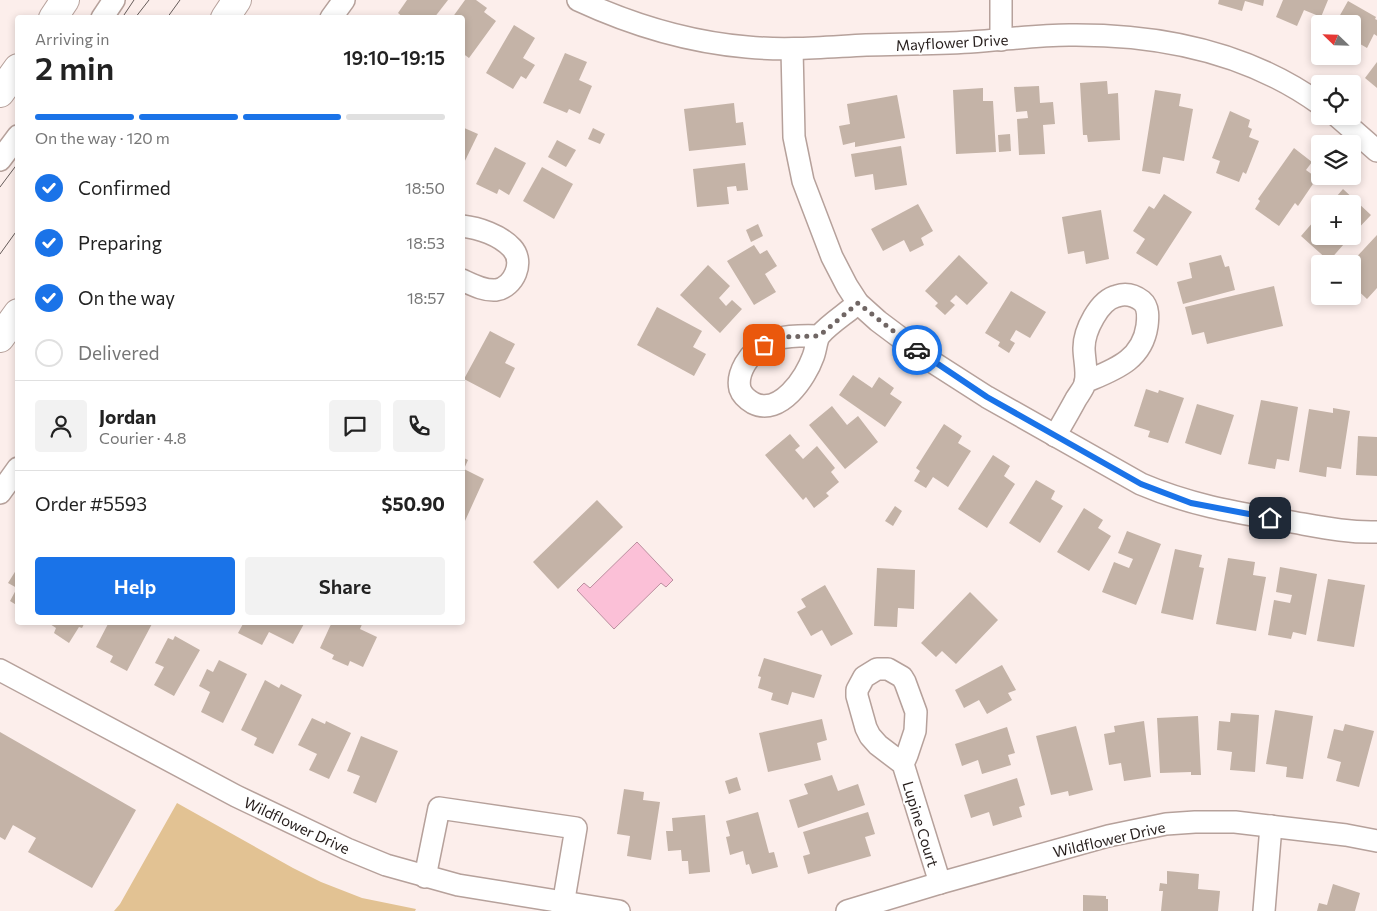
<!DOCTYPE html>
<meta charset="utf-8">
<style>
:root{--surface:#fff;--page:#f2f2f2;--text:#222;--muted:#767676;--line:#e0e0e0;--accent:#1a73e8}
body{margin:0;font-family:Commissioner,sans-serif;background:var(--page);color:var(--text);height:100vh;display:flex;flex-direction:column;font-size:19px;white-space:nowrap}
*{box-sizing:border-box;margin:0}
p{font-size:16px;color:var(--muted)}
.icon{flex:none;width:28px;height:28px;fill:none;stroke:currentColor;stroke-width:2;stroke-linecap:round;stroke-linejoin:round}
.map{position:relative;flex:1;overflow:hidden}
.drawer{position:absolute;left:15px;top:15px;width:450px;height:610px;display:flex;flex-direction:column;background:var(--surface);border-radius:5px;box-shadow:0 2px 8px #0003}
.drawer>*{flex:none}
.needle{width:32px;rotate:293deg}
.tools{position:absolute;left:1311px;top:15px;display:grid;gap:10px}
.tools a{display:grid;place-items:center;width:50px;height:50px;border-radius:5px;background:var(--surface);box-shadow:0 2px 8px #0003;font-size:25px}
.pin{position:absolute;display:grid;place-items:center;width:42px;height:42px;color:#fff;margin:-21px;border-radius:10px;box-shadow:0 2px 8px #0006}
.courier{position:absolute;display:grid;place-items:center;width:50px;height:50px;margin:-25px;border:4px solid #1a73e8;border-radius:50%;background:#fff;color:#222;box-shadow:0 1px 6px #0007}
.head em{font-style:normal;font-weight:600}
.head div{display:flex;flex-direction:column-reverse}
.head{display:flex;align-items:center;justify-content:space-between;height:85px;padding:0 20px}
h1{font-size:32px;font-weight:600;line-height:38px}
.bar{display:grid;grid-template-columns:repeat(4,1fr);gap:8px 5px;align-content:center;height:60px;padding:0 20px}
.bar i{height:6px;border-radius:4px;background:var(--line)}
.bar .on{background:var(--accent)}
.bar p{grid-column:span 4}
.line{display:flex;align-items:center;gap:12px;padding:0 20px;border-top:1px solid var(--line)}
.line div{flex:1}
.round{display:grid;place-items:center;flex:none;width:52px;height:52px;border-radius:5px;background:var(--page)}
ol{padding:0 20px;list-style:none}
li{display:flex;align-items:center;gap:15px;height:55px}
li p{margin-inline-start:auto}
li .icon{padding:5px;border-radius:50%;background:var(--accent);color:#fff;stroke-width:4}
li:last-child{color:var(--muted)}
li i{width:28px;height:28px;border:2px solid var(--line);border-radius:50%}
.primary-button{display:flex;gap:10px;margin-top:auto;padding:10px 20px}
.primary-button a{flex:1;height:58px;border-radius:5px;background:var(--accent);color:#fff;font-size:20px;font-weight:600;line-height:58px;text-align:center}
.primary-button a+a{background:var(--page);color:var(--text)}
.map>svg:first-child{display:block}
.green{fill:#e2c293}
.water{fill:#fbc0d7;stroke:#bb8f9f}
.building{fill:#c4b3a7}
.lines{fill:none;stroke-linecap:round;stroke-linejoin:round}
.minor-casing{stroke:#b6a19b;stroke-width:24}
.highway-casing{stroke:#b6a19b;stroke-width:30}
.minor{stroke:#fff;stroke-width:21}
.highway{stroke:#fff;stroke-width:28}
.tram{stroke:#665c5a;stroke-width:1}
.done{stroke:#706664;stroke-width:5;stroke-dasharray:0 9}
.route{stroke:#1a73e8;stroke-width:6}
.labels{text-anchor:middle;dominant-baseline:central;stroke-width:4;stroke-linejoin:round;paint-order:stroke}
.street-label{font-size:15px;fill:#251d1b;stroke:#fff}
</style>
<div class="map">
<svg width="1377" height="911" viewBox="0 0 1377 911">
<rect width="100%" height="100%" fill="#fceeeb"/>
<path class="green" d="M177,803L293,868L321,882L362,898L416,909L415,911H114L120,904Z"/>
<path class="water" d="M637,542L673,580L666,587L661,583L614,629L577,590L584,583L590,588Z"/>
<g class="building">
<path d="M407,0H448L434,18H404L398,13Z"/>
<path d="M465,0H476L487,8L484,12L496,21L469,58L462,53V18H452Z"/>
<path d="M1219,0H1264L1263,6L1245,1L1242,11L1218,4Z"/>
<path d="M1283,0H1328L1321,17L1304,10L1297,26L1276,17Z"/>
<path d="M1348,1L1376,17L1375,19L1377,20V36L1374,34L1367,48L1355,41L1352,46V24H1335Z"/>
<path d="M514,25L535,38L523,58L535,65L526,79L521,76L513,89L486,73Z"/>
<path d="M565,53L587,62L579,80L592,86L580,114L569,109L567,113L543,103Z"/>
<path d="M1377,62V88L1365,78Z"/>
<path d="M1107,81L1108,94L1118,93L1120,140L1088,142L1087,135H1083L1080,83Z"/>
<path d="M1039,86L1040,103L1053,102L1055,124L1043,125L1045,154L1019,155L1017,119L1028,118L1027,111L1016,112L1014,87Z"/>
<path d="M983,88V101H993L996,152L956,154L953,90Z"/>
<path d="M1155,90L1181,94L1179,106L1193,109L1184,161L1163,157L1160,174L1142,171Z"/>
<path d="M897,95L905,138L855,147V142L843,145L839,126L850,124L847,104Z"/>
<path d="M734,103L736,123L743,122L746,145L689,151L684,109Z"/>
<path d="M1230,111L1250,120L1248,127L1252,129L1249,137L1259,141L1246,174L1243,172L1239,182L1216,173L1220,161L1212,158Z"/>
<path d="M462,127L478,134L462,167Z"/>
<path d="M593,128L605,134L600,144L588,139Z"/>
<path d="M1010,134L1011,151L999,152L998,135Z"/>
<path d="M557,140L576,150L566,167L548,157Z"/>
<path d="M901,146L907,185L875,190L873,174L855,177L851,154Z"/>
<path d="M495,147L526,163L509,195L499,189L497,194L476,184Z"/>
<path d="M1294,148L1312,162L1306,170L1317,178L1298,206L1295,203L1279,226L1255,209L1260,201L1258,199Z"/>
<path d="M745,163L748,190L737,191L736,186L727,187L729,204L697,207L693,169Z"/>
<path d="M542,167L573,184L554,219L523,201Z"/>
<path d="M1343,189L1371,215L1352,235V204H1330Z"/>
<path d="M1164,194L1192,212L1157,266L1136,253L1145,239L1133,231L1149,206L1154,209Z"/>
<path d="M918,204L933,231L921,238L924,245L910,252L904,240L883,251L871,229Z"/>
<path d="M1101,210L1109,259L1086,264L1084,251L1068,254L1062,217Z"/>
<path d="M1320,214V236H1351L1329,261L1301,236Z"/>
<path d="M758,224L763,236L751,242L746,230Z"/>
<path d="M1377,235V288L1367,299L1352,285L1356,279L1352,276V264H1350Z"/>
<path d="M754,245L760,254L767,250L777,266L765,274L776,292L754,305L727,261Z"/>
<path d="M959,255L988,283L967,305L956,295L950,301L955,305L945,315L935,306L938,303L925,291Z"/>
<path d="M1221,255L1225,267L1229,266L1235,290L1183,304L1177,282L1192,278L1189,263Z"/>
<path d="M708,265L730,286L719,298L726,306L732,300L742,309L720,333L680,295Z"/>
<path d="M1274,286L1283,326L1207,344L1204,332L1192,335L1185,307Z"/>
<path d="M1011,291L1046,312L1030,338L1016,330L1010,340L1015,343L1009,353L998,346L1000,342L985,333Z"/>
<path d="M657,307L702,331L693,347L706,354L694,376L637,345Z"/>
<path d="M490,331L515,344L505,363L515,368L500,398L464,379Z"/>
<path d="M853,375L872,388L879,377L894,388L890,394L902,402L885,427L839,395Z"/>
<path d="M1146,389L1158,393L1159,390L1184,398L1168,443L1148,437L1150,431L1134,426Z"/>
<path d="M1261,400L1298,407L1289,461L1277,459L1275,469L1248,464Z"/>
<path d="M1197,404L1234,415L1221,455L1185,443Z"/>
<path d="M832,406L847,425L858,416L878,442L845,469L809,425Z"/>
<path d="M1333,408L1350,411L1341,469L1327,467L1326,477L1299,472L1309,409L1333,413Z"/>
<path d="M944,424L962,436L958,443L971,451L948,487L933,477L926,488L914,481L920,471L916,468Z"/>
<path d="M790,434L800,446L795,450L803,459L817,446L835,468L831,472L839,482L826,493L829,496L814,508L806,497L803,500L765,455Z"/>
<path d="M1358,436L1377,437V476L1356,475Z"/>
<path d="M993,455L1010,466L1004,476L1015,484L987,528L958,509Z"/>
<path d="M462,457L468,460L464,469L484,479L465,521L462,520Z"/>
<path d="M1036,480L1055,491L1051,499L1063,506L1040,543L1009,523Z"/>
<path d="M597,500L623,527L558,589L533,562Z"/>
<path d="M895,506L902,511L893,526L885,521Z"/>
<path d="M1084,508L1103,520L1098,528L1111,536L1089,571L1057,552Z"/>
<path d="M1127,531L1161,544L1136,605L1102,592L1114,562L1129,568L1133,559L1118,553Z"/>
<path d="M1175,549L1202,555L1199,567L1204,568L1193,620L1161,613Z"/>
<path d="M1228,558L1255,562L1253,575L1266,577L1256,631L1216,624Z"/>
<path d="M18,567V606L10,601L17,588L8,583Z"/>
<path d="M1280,567L1317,574L1306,635L1293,632L1291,639L1268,635L1274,600L1290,603L1292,595L1276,592Z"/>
<path d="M877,568L915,570L914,609L898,608L897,627L874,626Z"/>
<path d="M1328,579L1365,585L1354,647L1317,641Z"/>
<path d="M825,585L853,634L831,646L822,630L811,636L797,612L806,607L801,599Z"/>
<path d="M970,592L998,620L956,664L942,651L936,657L921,643Z"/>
<path d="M47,622H85L82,628L79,627L69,643L54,633L56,628Z"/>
<path d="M109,622H153L127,671L110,662L113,656L96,647Z"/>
<path d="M244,622H305L293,644L269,632L262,645L238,633Z"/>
<path d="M332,622H363L360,629L377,637L363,667L350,661L348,666L332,659L334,655L320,648Z"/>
<path d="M175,636L200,650L174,696L154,685L164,667L155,663L168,638L173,640Z"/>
<path d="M764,658L822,675L814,698L792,692L788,705L771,700L773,693L758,688L761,677L758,676Z"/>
<path d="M219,660L247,674L223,723L201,712L210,692L199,686L207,669L213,672Z"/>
<path d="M1002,665L1016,690L1008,693L1012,700L987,714L979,700L964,708L955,690Z"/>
<path d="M265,680L279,688L281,684L302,695L273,754L254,745L257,738L241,730Z"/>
<path d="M1275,710L1313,716L1303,779L1286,777L1287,767L1266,764Z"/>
<path d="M1231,713L1259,715L1255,772L1230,770L1232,752L1217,750L1219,721L1230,722Z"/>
<path d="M1198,716L1201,775H1191V772L1160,773L1157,718Z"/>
<path d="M312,718L325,724L326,721L351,733L329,779L309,770L317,754L298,745Z"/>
<path d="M822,719L827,740L817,743L821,760L768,772L759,733Z"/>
<path d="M1144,721L1151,777L1124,781L1121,763L1109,765L1104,734L1115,732L1114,726Z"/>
<path d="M1345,724L1374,731L1359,787L1336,781L1341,762L1327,758L1334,729L1343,731Z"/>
<path d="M1076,726L1093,790L1069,796L1068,791L1051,795L1036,736Z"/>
<path d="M1007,727L1015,753L1008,755L1011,765L982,774L978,760L962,766L955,744Z"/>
<path d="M0,732L136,810L92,888L28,852L36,838L13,825L5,840L0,837Z"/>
<path d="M361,736L398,751L376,803L353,793L360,776L347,771Z"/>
<path d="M832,775L838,791L858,784L865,805L798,828L789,800L808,794L804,784Z"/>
<path d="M737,777L741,790L729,794L725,781Z"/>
<path d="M1017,778L1025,805L1019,807L1022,817L993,826L989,812L971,818L964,795Z"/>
<path d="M624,789L644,792L643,800L660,802L651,860L627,856L630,836L617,834Z"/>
<path d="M758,812L769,853L774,852L778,867L752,874L749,864L746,865L743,851L730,855L726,837L730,836L726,821Z"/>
<path d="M868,812L875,834L865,837L871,856L808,874L803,856L810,854L803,832Z"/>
<path d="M705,815L710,872L689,874L688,861H682L681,850L668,851L666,831H673L672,818Z"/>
<path d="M1167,871L1199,874L1198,889L1220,891L1218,911H1161L1163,891H1159L1160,883L1167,884Z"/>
<path d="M1333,884L1360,893L1355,911H1317L1319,903L1327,905Z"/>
<path d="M1083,895L1106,896V899H1108V911H1083Z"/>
</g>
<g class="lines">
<defs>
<g id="minor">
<path d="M578,0C632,25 688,42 747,47C787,51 826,47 866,45C901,44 935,44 970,42C1003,40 1036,35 1069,35C1159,34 1246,51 1320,104"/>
<path d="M1001,0V40"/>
<path d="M102,18L114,0"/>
<path d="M331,18L344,0"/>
<path d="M792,49L794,137L803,181L832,257L847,286L858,303L878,321L934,363L987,397L1141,484C1190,505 1233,512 1286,521C1316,526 1346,533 1377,532"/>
<path d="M1337,116L1377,151"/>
<path d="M0,160L18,136"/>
<path d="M462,226C479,228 500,235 512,248C525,262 514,287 496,290C484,291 473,285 462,280"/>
<path d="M819,336C790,335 762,335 745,364C741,371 738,381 740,389C742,395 748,400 753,403C780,417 806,377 813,357C816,350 816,340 820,335C829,324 847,313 858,303"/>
<path d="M1055,436C1062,424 1069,412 1076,399C1079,394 1084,388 1085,383C1088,373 1084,359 1084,348C1084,331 1099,300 1117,296C1126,293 1134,295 1142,301C1149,307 1148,318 1147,326C1142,361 1113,370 1085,382"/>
<path d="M0,493L18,468"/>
<path d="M0,670L236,796L347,849L386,865L458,885L619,911"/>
<path d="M903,764L907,755L915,731L916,712L905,682L902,677L888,669H877L864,677L857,690V696L866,728L870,736L878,745L903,764L940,883"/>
<path d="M425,877L439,808L576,828L562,911"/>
<path d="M847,911L940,883L1108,836L1166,824L1195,822H1235L1346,835L1377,841"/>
<path d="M1264,911L1271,826"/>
</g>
<g id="highway">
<path d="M53,18L65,0"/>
<path d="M225,18L237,0"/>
<path d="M0,93L18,68"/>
<path d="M0,338L18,313"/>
</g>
</defs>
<use href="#minor" class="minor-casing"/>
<use href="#highway" class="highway-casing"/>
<use href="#minor" class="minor"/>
<use href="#highway" class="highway"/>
<g class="tram">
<path d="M122,18L134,0"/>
<path d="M135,18L149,0"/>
<path d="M167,18L180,0"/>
<path d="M0,187L18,163"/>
<path d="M0,254L18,229"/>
</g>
</g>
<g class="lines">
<path class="done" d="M764,345L772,339L782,337L819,336L858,303L917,350"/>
<path class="route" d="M917,350L987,397L1141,484L1191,503L1270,518"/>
</g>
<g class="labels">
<g class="street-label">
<text transform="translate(952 42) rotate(-3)">Mayflower Drive</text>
<text transform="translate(921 824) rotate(73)">Lupine Court</text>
<text transform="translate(297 825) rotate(25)">Wildflower Drive</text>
<text transform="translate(1109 839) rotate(-13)">Wildflower Drive</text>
</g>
</g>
</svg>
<div class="tools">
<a><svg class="needle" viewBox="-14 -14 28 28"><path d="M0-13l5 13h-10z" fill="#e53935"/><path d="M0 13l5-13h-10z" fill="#767676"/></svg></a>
<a><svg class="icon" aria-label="locate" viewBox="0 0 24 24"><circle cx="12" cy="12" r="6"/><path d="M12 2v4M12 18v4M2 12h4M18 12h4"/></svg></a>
<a><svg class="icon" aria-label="layers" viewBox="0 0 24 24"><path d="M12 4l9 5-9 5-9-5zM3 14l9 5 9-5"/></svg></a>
<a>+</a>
<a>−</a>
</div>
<div class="pin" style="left:764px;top:345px;background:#ea580c"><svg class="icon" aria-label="bag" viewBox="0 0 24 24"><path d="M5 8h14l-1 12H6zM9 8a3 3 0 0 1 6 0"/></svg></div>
<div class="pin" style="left:1270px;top:518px;background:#1f2937"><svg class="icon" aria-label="home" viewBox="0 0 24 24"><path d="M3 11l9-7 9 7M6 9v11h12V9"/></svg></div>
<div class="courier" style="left:917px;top:350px"><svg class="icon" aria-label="car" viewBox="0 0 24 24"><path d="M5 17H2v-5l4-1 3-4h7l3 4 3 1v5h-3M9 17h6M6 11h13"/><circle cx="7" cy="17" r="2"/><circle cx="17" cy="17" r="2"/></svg></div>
<section class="drawer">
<div class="head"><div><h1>2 min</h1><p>Arriving in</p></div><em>19:10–19:15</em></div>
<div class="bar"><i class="on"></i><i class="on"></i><i class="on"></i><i></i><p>On the way · 120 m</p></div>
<ol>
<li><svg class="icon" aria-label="check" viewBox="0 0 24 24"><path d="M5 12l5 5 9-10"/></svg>Confirmed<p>18:50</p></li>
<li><svg class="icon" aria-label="check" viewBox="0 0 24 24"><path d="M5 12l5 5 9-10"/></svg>Preparing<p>18:53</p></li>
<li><svg class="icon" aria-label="check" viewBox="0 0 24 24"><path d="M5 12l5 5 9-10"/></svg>On the way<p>18:57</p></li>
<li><i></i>Delivered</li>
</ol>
<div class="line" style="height:90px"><a class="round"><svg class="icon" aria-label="person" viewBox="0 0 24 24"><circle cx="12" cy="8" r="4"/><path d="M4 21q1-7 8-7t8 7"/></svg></a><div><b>Jordan</b><p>Courier · 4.8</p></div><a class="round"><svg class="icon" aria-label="chat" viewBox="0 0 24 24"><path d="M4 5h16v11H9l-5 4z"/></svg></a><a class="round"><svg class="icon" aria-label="phone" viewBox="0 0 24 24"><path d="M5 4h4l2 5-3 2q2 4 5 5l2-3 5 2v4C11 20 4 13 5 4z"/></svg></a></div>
<div class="line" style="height:65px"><div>Order #5593</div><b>$50.90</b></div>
<div class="primary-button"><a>Help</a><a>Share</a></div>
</section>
</div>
